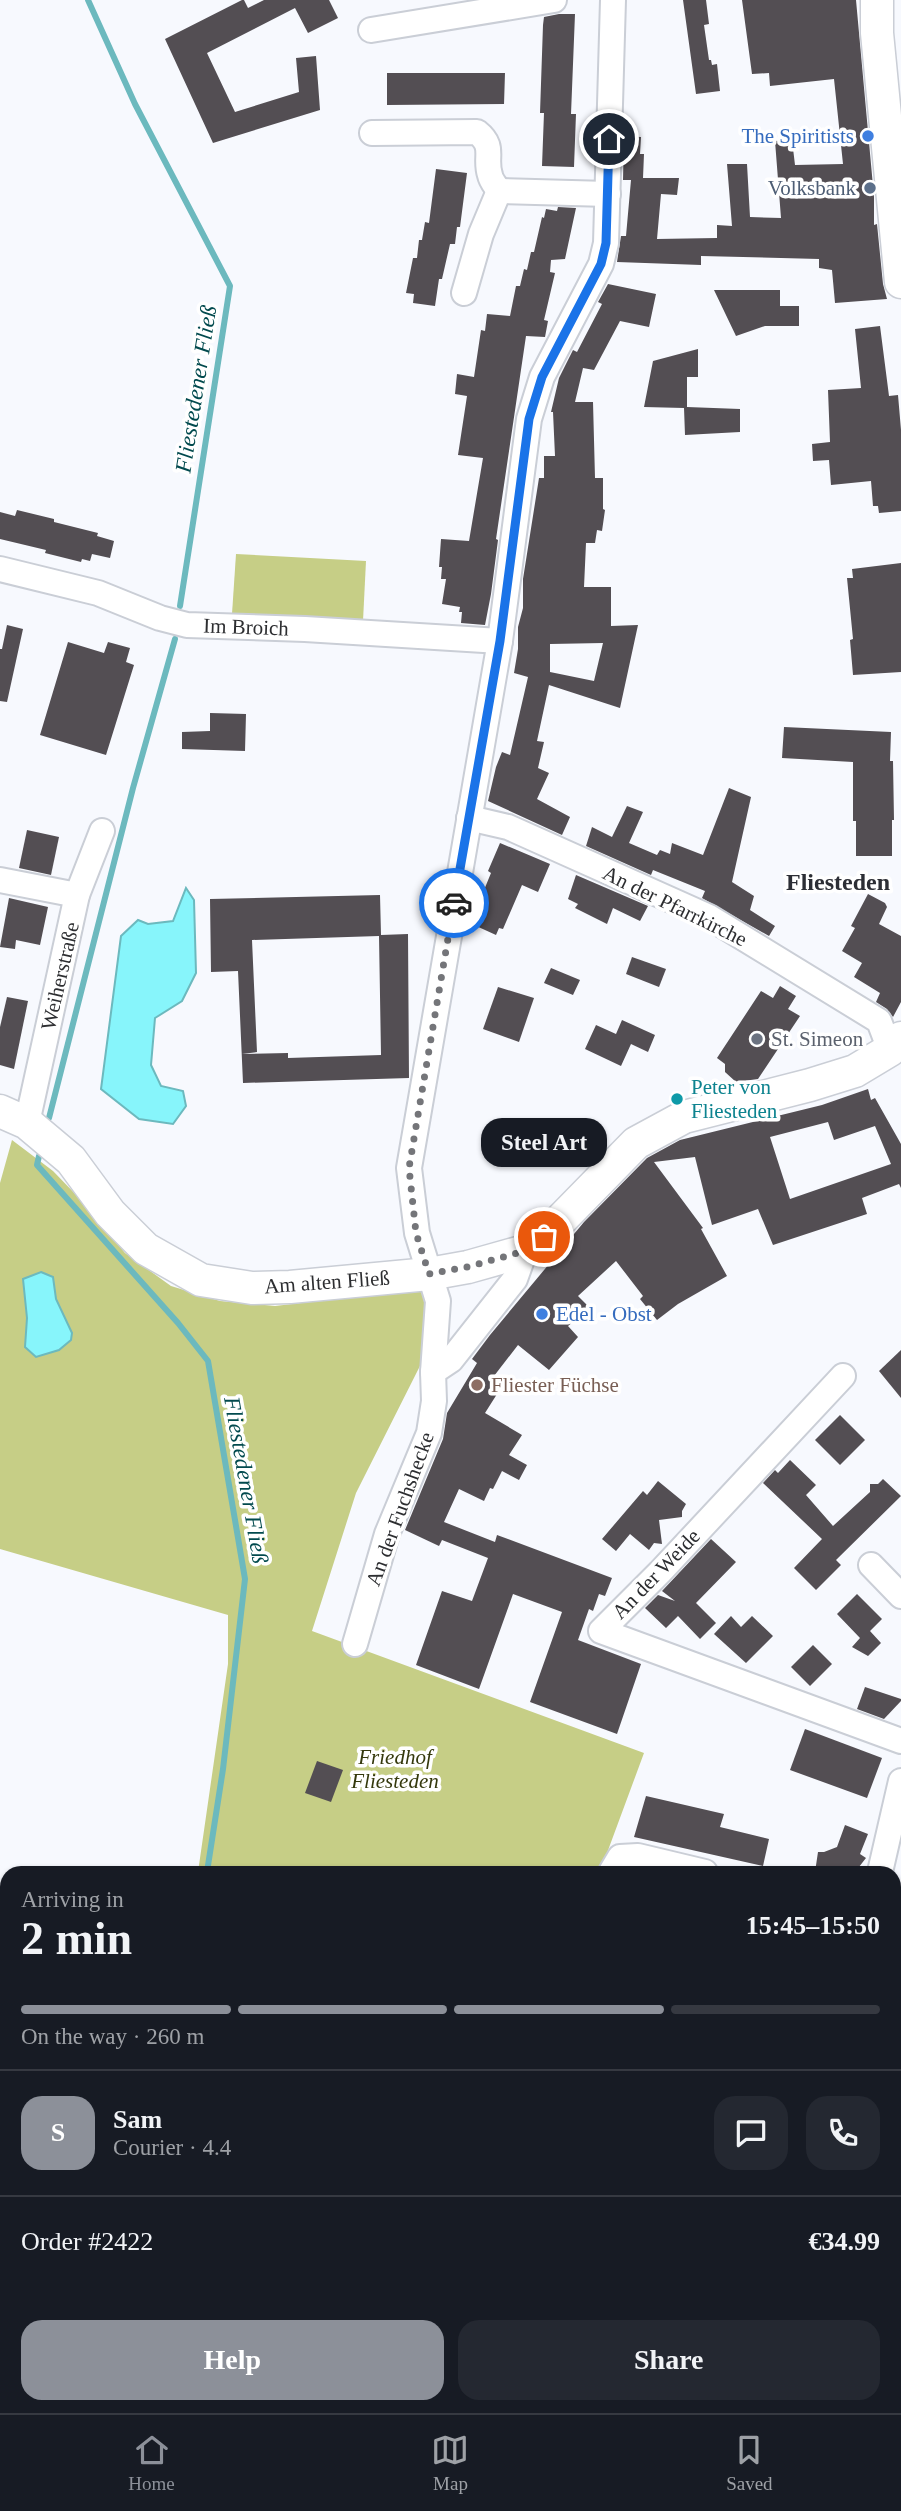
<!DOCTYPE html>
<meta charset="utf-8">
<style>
:root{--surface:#171b24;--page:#242831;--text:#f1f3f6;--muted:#9ea1a6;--line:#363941;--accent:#8c9099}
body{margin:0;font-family:Georgia,serif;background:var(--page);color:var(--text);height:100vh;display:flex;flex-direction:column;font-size:26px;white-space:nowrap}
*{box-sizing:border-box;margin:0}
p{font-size:23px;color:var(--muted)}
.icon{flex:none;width:38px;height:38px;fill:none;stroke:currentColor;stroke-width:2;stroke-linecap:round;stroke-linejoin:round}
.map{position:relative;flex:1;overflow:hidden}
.details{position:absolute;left:0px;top:1866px;width:901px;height:548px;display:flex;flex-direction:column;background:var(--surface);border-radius:21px 21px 0 0;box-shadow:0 2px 5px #0004}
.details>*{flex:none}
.pin{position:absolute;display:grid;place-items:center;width:60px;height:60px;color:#fff;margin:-30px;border:4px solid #fff;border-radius:50%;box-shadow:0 2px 7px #0007}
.courier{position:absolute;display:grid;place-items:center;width:70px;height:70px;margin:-35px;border:5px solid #1a73e8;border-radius:50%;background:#fff;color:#222;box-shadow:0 2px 9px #0007}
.bubble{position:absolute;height:49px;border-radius:21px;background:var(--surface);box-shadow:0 2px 5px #0004;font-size:23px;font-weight:700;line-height:49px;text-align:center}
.head em{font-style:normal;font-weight:700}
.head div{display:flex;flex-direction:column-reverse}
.head{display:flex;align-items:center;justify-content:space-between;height:119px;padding:0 21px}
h1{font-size:46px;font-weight:700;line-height:52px}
.bar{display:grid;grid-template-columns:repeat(4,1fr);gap:10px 7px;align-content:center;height:84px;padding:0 21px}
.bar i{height:9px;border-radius:5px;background:var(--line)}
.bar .selected{background:var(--accent)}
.bar p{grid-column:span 4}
.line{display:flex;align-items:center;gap:18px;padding:0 21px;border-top:2px solid var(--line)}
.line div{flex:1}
.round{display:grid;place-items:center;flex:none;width:74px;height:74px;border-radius:21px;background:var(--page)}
.action{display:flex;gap:14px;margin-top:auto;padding:14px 21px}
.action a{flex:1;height:80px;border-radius:21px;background:var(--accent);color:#fff;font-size:28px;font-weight:700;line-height:80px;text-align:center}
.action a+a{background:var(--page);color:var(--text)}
.tabs{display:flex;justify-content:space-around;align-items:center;height:98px;border-top:2px solid var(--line);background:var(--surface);font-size:19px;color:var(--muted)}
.tabs a{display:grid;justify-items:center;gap:4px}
.tabs .selected{color:var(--accent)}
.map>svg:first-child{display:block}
.green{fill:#c6ce86}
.water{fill:#87f5fb;stroke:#6cb9be;stroke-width:2}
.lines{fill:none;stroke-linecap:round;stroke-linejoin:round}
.stream{stroke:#6cb9be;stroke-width:6}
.building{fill:#534e53;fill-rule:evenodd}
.minor-casing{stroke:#caced6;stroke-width:28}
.major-casing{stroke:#caced6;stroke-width:35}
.minor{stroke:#fff;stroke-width:24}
.major{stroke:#fff;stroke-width:32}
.done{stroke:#747579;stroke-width:7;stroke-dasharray:0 12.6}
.route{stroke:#1a73e8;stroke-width:9}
.shop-dot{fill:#3f7fe0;stroke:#fff;stroke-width:2.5}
.service-dot{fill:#5c6f8a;stroke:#fff;stroke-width:2.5}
.worship-dot{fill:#6b7280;stroke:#fff;stroke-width:2.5}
.culture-dot{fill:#0f9aa8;stroke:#fff;stroke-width:2.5}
.education-dot{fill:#8d6e63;stroke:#fff;stroke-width:2.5}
.labels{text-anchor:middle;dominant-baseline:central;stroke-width:7;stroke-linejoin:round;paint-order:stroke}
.shop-label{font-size:21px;fill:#366cbe;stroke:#fff;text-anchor:end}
.service-label{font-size:21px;fill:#4e5e75;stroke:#fff;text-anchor:end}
.street-label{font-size:21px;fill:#2d2e31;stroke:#fff}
.worship-label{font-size:21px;fill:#5b616d;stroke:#fff;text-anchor:start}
.culture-label{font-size:21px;fill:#0d838f;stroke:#fff;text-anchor:start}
.education-label{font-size:21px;fill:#785e54;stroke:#fff;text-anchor:start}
.park-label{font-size:21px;font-style:italic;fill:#35390d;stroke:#fff}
.water-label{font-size:23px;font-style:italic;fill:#024a4e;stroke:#fff}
.quarter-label{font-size:24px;font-weight:bold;fill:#2c2e35;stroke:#fff}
</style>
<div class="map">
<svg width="901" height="2413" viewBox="0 0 901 2413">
<rect width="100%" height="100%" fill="#f7f9fe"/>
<g class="green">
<path d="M236,554L366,561L363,621L232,614Z"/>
<path d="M12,1140L53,1171L84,1203L125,1253L171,1286L220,1301L275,1306L429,1288L427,1352L356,1493L312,1631L644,1753L600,1872H198L228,1664V1615L0,1549V1183Z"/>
<path d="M7,2219V2406H206L209,2413H0V2226Z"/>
</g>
<g class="water">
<path d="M186,888L194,900L196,973L182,1001L155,1018L151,1065L161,1086L183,1091L186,1106L173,1124L139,1119L101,1089L121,936L138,920L148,924L173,921Z"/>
<path d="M41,1272L53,1277L56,1299L72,1333L71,1340L59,1350L36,1357L25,1347L27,1318L23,1279Z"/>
</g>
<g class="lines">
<g class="stream">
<path d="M88,0L135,104L230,286L180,606"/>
<path d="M49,1118L133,788L175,639"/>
<path d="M39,1156L37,1165L178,1323L208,1361L245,1579L223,1769L207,1872"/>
</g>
</g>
<g class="building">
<path d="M242,0H244L248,8L264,0H329L338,18L308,33L295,8L207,53L235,112L299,92L296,58L316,56L320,110L213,143L165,39Z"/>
<path d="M683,0H706L709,24L704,25L709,60H711L712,65L717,64L720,91L696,94Z"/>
<path d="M742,0H856L874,197V225L877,224L883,284L887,299L835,303L832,270L819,268V259L701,256V265L617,262L621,236H626L631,180H623L624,136L641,137L640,154H644L643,178H679L677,195L661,194L657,239L717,238V225L732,226L727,164H747L750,217L781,218L775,141L792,140L795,165L843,164L834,79L770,86L769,73L752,74Z"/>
<path d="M559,14H575L571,114H576L574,167L542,166L544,113H540L543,25L544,17Z"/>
<path d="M387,73H505L504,104L387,105Z"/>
<path d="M436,169L467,173L460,227H457L455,244H450L442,279H439L435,306L413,303L414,294L406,293L413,258H417L419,240H422L425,222L429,223Z"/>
<path d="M558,207L576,208L565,259L551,260L550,272L555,273L544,320L548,321L545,337L526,336L496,539L498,540L491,594L485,625L461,623L462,612H459L460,607L442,604L446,579H441L442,567H439L441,539L469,541L483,458L458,455L467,396L455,394L457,374L474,377L481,330L485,331L487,314L510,316L516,286H520L524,269L527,270L531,252H534L542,217L544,218L546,209L557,211Z"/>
<path d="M608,284L656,294L649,327L620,321L594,370L583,368L575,402H593L595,478H603V509L605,510L602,531L597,530L595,543H586L584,587H611V626L638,625L620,708L549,685L537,741L544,742L538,768L549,773L537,799L570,817L562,835L488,801L496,767L502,752L510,755L528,677L514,673L518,649V627L523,608V579L539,478H544V456H555L553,412H551L559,378L573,350L577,352L602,304L598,302ZM603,643L594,681L550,672V644Z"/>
<path d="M714,290H780V306H799V326H765L736,336Z"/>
<path d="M880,326L889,396L898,395L901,430V511L879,513L878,506H873L871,481L831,485L829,460L813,461L812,444L830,442L828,390L861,388L855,329Z"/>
<path d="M698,349V377H687V407L740,409V432L685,435L684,408L644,407L653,361Z"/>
<path d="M17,510L54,519V522L98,533L97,536L114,541L110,558L92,554L90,561L82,559L81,562L45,553L46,550L0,539V512L15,516Z"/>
<path d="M901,563V672L853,675L850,640L853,639L847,578H853L852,569Z"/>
<path d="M7,625L23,629L7,702L0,701V649H2Z"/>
<path d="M68,642L104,653L108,642L130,648L126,662L134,665L106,755L40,735Z"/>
<path d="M210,713L246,714L245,751L182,749V732L210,731Z"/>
<path d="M784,727L891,732L890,761H893L894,820H892V856H856V821H853V762L782,758Z"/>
<path d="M729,788L751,797L732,882L754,896L750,910L775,926L769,936L702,898L705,891L653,870L651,875L586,846L592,827L612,837L627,806L643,812L629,843L657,855L660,850L670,854L672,843L703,855Z"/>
<path d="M27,830L59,837L51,875L19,868Z"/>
<path d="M500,843L550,864L538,892L522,885L503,929L499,928L496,935L474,925L477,919L473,917L491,873L488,871Z"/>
<path d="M576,875L648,906L640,921L613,908L607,924L575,908L578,904L568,899Z"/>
<path d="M868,894L885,903L887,907L879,924L901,936V1002L893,1017L887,1009L876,1002L880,993L854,977L862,963L842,951L855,928L851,926Z"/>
<path d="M380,895L381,935L408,934L409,1078L243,1083L238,971L211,972L210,899ZM379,936L381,1055L288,1058V1053L242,1054L257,1052L252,940Z"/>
<path d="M9,898L48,907L40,945L16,940L15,949L0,947Z"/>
<path d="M632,957L666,969L659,987L626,974Z"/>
<path d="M551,968L580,980L573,995L544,983Z"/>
<path d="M780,986L796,996L788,1009L800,1016L758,1079L736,1082L725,1072V1064L717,1058L761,991L773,998Z"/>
<path d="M498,987L534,998L519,1042L483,1029Z"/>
<path d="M7,997L28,1001L14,1069L0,1065V1027Z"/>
<path d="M622,1020L655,1035L648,1052L631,1044L621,1066L585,1049L596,1025L616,1034Z"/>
<path d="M868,1089L871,1100L875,1098L901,1144V1188L899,1184L862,1198L867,1214L773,1245L758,1209L712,1225L695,1157L654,1162L703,1228L701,1229L727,1276L678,1304L657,1320L640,1299L643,1296L616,1261L578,1296L590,1308L568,1326L578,1337L549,1370L518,1345L494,1376L504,1383L485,1413L522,1435L509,1455L527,1465L519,1480L502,1471L493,1489L490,1488L484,1501L459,1489L444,1522L495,1542L497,1535L612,1578L605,1596L599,1594L593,1611L589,1609L578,1640L641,1664L617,1734L530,1702L562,1612L513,1594L479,1689L416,1665L442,1591L472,1601L488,1558L442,1540L439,1546L405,1530L443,1439L447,1413L477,1363L472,1359L490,1335L584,1222L647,1158L680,1140L822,1105ZM828,1122L834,1140L875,1126L891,1164L790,1199L770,1137Z"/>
<path d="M901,1350V1398L879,1371Z"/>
<path d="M840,1415L865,1440L840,1465L815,1440Z"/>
<path d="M790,1460L816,1485L806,1495L833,1526L870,1492V1484H878L883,1479L901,1496L836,1560L841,1565L816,1590L794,1568L822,1539L763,1483L775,1470L778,1473Z"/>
<path d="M658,1481L686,1504L682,1511V1517L659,1520L662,1544L654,1543L649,1550L630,1534L616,1551L602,1539L643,1491L647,1495Z"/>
<path d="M711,1539L736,1562L696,1603L716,1623L700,1639L678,1616L666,1628L645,1608L658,1595L675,1601L662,1591Z"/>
<path d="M857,1594L882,1619L870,1631L881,1643L868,1656L852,1647L860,1638L837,1614Z"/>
<path d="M731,1616L741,1627L752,1616L773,1636L746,1663L714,1634Z"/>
<path d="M813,1645L832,1664L810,1686L791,1667Z"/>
<path d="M865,1687L901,1699V1701L884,1719L857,1709Z"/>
<path d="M805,1729L882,1758L867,1798L790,1770Z"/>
<path d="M317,1761L343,1770L331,1802L305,1793Z"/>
<path d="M646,1796L724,1814L720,1827L769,1839L763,1866L634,1837Z"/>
<path d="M845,1825L868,1834L860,1854L866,1858L855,1872H815L818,1852H824L837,1847Z"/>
</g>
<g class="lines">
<defs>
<g id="minor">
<path d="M371,30L554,0"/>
<path d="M372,133L477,132C496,147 484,157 490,175C491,181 496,186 499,191"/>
<path d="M499,191L608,194"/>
<path d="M464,293L481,234L499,191"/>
<path d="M0,569L98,593L160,618L187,625L305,629L500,641"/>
<path d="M469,818L508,827L709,917L879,1021L890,1050"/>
<path d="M0,880L77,895"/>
<path d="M27,1123L77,895L102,831"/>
<path d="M433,1372L451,1360L515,1279L525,1251"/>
<path d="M843,1376L660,1572L601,1631L901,1741"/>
<path d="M871,1565L901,1596"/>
<path d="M355,1644L387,1534L429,1433L434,1401L433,1372L438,1301L417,1233L409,1168L500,641L529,419L542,377L601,264L606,243L613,0"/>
<path d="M611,1872L620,1857L638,1856L705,1872"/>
<path d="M880,1872L901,1781"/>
<path d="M894,2059L901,2060"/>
<path d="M894,2149L901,2151"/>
</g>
<g id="major">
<path d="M877,0V33L901,282"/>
<path d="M0,1111L27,1123L71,1160L110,1213L146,1249L201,1280L252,1288L290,1287L429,1274L468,1267L525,1251L544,1237L636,1143L684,1117L810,1085L855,1071L890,1050L901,1038"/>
</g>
</defs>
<use href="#minor" class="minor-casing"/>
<use href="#major" class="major-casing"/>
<use href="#minor" class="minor"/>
<use href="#major" class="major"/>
</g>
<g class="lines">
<path class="done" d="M454,903L409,1168L416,1233L429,1274L467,1267L525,1251L544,1237"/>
<path class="route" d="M454,903L500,641L529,419L542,377L601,264L606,243L609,139"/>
</g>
<g class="shop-dot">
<circle cx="868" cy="136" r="7"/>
<circle cx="542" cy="1314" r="7"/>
</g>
<circle class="service-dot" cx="870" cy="188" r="7"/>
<circle class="worship-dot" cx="757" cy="1039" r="7"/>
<circle class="culture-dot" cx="677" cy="1099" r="7"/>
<circle class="education-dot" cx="477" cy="1385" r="7"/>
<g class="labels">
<g class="shop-label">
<text x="854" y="136">The Spiritists</text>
<text x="556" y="1314" text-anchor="start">Edel - Obst</text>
</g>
<g class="service-label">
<text x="856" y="188">Volksbank</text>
</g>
<g class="street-label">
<text transform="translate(246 627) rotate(2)">Im Broich</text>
<text transform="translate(675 906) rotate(26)">An der Pfarrkirche</text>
<text transform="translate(60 976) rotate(-77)">Weiherstraße</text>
<text transform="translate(327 1282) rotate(-4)">Am alten Fließ</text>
<text transform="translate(400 1509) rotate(-70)">An der Fuchshecke</text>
<text transform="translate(656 1574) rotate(-46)">An der Weide</text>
</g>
<g class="worship-label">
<text x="771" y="1039">St. Simeon</text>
</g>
<g class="culture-label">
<text x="691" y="1087">Peter von<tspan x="691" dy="24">Fliesteden</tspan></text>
</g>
<g class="education-label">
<text x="491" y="1385">Fliester Füchse</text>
</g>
<g class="park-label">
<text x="395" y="1757">Friedhof<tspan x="395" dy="24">Fliesteden</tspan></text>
</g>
<g class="water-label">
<text transform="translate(196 389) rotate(-81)">Fliestedener Fließ</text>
<text transform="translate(246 1480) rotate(80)">Fliestedener Fließ</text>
</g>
<g class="quarter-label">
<text x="838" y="882">Fliesteden</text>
</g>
</g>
</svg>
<div class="pin" style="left:544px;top:1237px;background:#ea580c"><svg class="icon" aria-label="bag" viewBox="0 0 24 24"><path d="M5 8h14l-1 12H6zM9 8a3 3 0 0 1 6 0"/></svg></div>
<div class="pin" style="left:609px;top:139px;background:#1f2937"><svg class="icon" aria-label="home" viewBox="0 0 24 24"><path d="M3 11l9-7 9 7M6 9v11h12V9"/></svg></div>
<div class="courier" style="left:454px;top:903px"><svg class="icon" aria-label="car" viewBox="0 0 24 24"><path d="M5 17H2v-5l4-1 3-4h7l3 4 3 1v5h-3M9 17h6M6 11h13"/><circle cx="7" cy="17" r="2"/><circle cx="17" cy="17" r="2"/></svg></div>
<div class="bubble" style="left:481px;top:1118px;width:126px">Steel Art</div>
<section class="details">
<div class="head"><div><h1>2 min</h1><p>Arriving in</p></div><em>15:45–15:50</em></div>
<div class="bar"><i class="selected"></i><i class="selected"></i><i class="selected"></i><i></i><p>On the way · 260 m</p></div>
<div class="line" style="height:126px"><b class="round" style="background:var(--accent);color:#fff">S</b><div><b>Sam</b><p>Courier · 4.4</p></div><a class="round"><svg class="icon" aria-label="chat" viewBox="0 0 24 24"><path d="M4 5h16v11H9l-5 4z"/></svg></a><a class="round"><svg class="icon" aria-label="phone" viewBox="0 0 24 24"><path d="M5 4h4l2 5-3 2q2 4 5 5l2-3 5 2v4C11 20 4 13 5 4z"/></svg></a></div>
<div class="line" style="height:91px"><div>Order #2422</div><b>€34.99</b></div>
<div class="action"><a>Help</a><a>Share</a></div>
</section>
</div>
<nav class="tabs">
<a class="selected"><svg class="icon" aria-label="home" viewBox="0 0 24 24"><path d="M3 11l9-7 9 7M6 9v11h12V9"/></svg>Home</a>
<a><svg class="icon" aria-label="map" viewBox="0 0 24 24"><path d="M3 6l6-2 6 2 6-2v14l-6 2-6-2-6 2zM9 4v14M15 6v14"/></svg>Map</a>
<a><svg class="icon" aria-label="saved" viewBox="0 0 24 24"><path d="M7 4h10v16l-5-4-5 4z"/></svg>Saved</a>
</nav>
